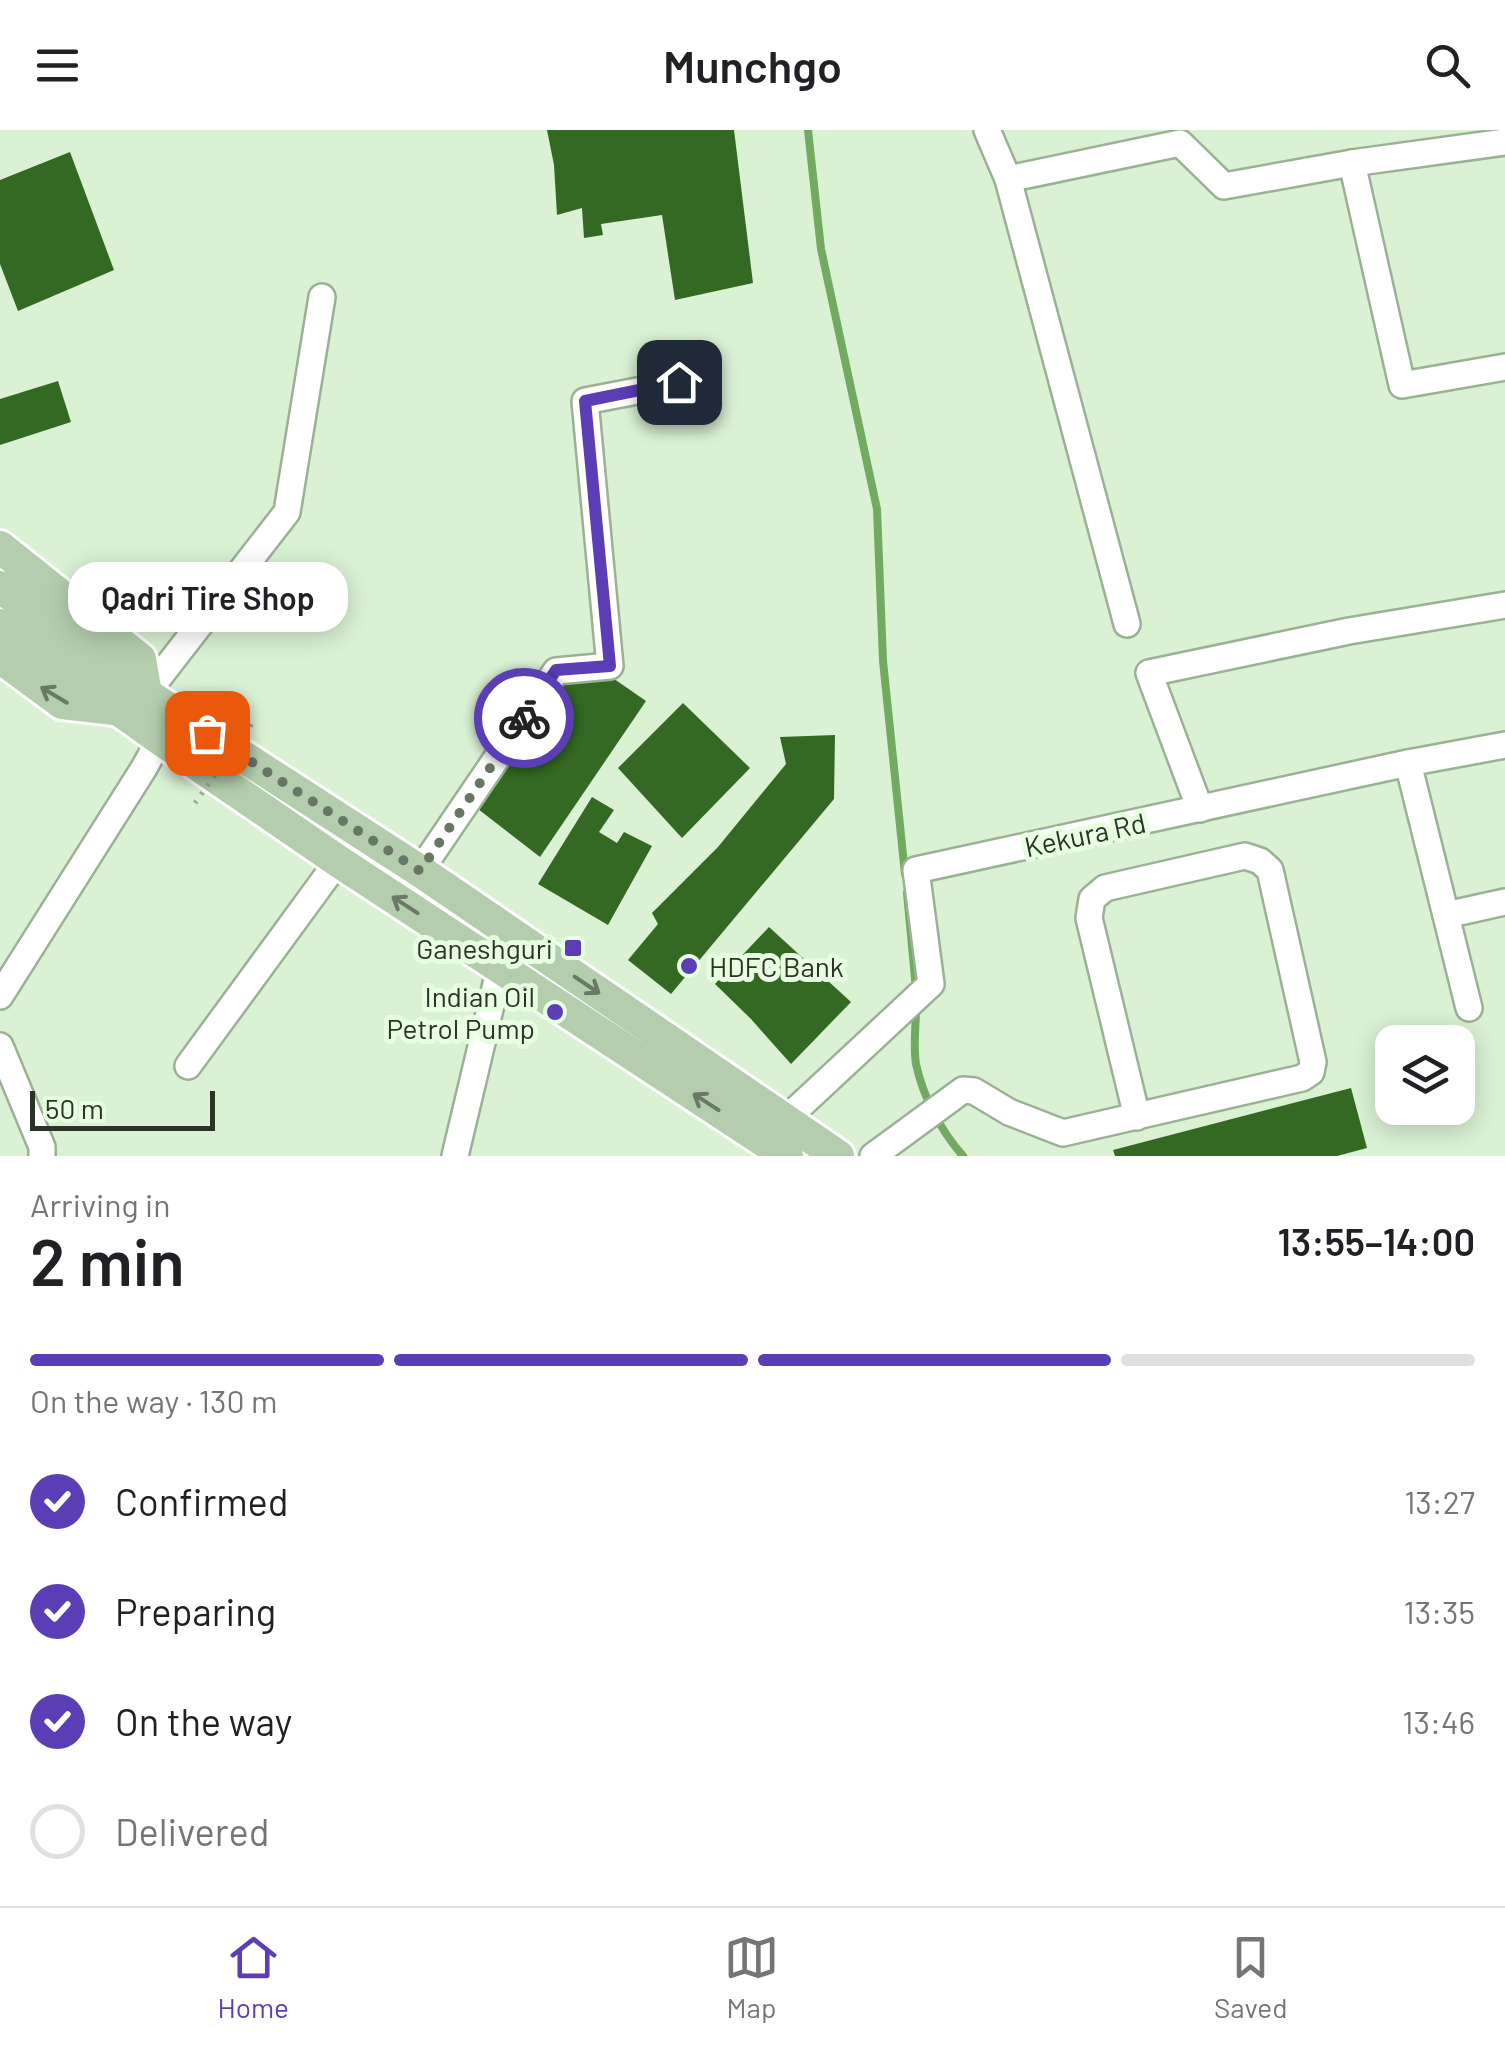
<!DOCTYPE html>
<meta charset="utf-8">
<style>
:root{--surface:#fff;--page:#f6f6f6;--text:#202124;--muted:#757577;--line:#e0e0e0;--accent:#5b3db5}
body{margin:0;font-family:Barlow,sans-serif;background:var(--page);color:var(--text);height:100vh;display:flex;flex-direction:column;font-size:38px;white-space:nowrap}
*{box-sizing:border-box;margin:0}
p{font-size:32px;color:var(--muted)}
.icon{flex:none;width:55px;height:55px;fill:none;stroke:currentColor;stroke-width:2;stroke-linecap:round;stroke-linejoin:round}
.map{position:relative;height:1026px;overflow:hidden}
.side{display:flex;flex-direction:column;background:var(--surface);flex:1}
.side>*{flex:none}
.controls{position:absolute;left:1375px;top:895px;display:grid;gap:20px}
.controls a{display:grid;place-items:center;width:100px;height:100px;border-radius:20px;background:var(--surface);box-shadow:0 5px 25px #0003;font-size:50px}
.scale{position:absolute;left:30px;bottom:25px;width:185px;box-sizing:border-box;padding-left:10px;border:5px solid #2b3328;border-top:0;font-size:28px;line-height:35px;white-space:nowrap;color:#2b3328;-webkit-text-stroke:8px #e7fee1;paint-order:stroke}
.pin{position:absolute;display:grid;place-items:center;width:85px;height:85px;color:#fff;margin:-42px;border-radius:20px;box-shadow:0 5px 15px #0006}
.courier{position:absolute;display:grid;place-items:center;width:100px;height:100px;margin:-50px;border:8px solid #5b3db5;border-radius:50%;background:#fff;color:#222;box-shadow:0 2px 12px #0007}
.bubble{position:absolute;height:70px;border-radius:30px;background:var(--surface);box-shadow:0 5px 25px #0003;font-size:32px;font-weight:600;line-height:70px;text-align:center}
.overview em{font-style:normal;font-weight:600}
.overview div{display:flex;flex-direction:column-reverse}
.overview{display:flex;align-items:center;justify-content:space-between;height:170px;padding:0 30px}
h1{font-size:65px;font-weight:600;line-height:75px}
.bar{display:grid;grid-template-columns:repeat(4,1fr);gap:15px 10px;align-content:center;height:120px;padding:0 30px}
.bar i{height:12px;border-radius:8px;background:var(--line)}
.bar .selected{background:var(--accent)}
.bar p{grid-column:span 4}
ol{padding:0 30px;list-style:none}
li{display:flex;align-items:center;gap:30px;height:110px}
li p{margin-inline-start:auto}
li .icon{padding:10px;border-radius:50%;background:var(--accent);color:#fff;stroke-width:4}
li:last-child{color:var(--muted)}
li i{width:55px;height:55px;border:5px solid var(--line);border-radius:50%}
header{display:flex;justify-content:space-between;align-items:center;height:130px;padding:0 30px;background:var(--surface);font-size:45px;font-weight:600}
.menu{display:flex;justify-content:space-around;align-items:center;height:140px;border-top:2px solid var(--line);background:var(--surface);font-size:28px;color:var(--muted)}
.menu a{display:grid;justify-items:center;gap:5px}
.menu .selected{color:var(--accent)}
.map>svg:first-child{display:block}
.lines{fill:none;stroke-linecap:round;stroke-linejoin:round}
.stream{stroke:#72aa62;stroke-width:8}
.building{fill:#336922}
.minor-casing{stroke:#9bb195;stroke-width:30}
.major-casing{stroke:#fff;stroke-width:38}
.minor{stroke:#fff;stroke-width:25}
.major{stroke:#b4cead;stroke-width:32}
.path-bridge{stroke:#99ab94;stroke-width:5;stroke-dasharray:2.5 8;stroke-linecap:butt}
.oneway{stroke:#697964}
.done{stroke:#687664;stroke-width:10;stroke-dasharray:0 18}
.route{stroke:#5b3db5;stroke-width:12}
.poi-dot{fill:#5b3db5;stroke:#e7fee1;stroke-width:4}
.labels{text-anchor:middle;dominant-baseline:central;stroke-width:10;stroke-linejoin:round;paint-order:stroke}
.street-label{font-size:28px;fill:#2b3328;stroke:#e7fee1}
.poi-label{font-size:28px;fill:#2b3328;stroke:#e7fee1;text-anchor:end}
</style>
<header><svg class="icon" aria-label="menu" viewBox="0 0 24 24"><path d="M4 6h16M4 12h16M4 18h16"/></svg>Munchgo<svg class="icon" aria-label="search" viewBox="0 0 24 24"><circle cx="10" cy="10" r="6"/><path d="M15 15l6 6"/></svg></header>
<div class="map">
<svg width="1505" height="1026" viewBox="0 0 1505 1026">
<rect width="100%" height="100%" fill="#daf1d4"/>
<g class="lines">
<g class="stream">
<path d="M808,0L821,119L877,379L883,531L905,744"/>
<path d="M907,763L916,859"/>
<path d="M916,878C916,896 913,916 916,934C923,967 941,1001 963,1026"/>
</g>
</g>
<g class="building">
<path d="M547,0H734L753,153L675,170L662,85L601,94L603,105L584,108L582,78L557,85L554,35Z"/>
<path d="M70,22L114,140L18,181L0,134V50Z"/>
<path d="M58,251L71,292L0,315V269Z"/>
<path d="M607,544L646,571L540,727L478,679L561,548Z"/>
<path d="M683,573L750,638L682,708L618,638Z"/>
<path d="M835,605L834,669L671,864L628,830L658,794L652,783L718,717L786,634L780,607Z"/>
<path d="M592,667L614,680L599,702L617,713L624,702L652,716L608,795L538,754Z"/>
<path d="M769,797L851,872L791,934L751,889L715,854Z"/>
<path d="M1351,958L1367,1018L1337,1026H1115L1113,1020Z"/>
</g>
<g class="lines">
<defs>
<g id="minor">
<path d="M987,0L1008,49L1127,494"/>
<path d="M1352,33L1402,255L1505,237"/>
<path d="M1008,49L1180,13L1224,56L1352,33L1505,12"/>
<path d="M146,564L287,382L322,167"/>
<path d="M1200,679L1149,543L1349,501L1505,475"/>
<path d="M420,741L556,541L610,536L585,271L679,253"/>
<path d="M1446,785L1505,772"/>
<path d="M0,866L144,638L160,609"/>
<path d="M1469,878L1408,633L1505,615"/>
<path d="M0,916L42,1017V1026"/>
<path d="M188,936L338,731"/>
<path d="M785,990L931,854L916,740L1408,633"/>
<path d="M455,1026L500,837"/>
<path d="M873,1026L963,960L974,961L1009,982L1063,1003L1302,948L1311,942L1313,932L1270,740L1260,731L1245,726L1105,758L1092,769L1089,788L1137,987"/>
</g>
<g id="major">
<path d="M0,417L140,529L146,564"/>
<path d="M0,457L146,564L420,741L838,1026"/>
<path d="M0,495L160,609L338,731L787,1026"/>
<path d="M0,527L62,573L114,579"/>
</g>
</defs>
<use href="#minor" class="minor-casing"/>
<use href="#major" class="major-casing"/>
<use href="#minor" class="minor"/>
<use href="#major" class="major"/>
<path class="path-bridge" d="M195,673L256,588"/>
</g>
<defs><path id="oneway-shaft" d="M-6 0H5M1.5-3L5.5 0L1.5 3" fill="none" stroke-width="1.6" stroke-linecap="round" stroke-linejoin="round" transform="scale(2.5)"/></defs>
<g class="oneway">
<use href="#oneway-shaft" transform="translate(54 565) rotate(-149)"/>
<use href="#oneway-shaft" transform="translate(405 775) rotate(-147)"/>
<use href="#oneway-shaft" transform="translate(587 855) rotate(34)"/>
<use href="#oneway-shaft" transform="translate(706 972) rotate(-147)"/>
</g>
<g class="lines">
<path class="done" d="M207,603L420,741L524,588"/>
<path class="route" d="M524,588L556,540L610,536L585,271L679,252"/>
</g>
<g class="poi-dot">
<rect x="563" y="808" width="20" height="20" rx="5"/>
<circle cx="689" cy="836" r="10"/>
<circle cx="555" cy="882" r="10"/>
</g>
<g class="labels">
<g class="street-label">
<text transform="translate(1085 704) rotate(-12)">Kekura Rd</text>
</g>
<g class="poi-label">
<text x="553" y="818">Ganeshguri</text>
<text x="709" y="836" text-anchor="start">HDFC Bank</text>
<text x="535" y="866">Indian Oil<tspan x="535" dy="32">Petrol Pump</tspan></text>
</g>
</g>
</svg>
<div class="controls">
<a><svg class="icon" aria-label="layers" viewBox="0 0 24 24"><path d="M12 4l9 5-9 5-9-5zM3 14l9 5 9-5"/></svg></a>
</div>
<div class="scale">50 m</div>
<div class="pin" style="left:207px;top:603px;background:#ea580c"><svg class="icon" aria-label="bag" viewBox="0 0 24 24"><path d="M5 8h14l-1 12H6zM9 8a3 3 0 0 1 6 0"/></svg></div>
<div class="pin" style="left:679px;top:252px;background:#1f2937"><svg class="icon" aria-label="home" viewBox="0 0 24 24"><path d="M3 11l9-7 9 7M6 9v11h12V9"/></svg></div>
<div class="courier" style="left:524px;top:588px"><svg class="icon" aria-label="bike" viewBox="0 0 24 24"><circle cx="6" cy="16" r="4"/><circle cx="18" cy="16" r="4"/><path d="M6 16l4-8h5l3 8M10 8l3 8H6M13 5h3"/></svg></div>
<div class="bubble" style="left:68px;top:432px;width:280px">Qadri Tire Shop</div>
</div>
<section class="side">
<div class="overview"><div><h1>2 min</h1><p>Arriving in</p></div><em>13:55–14:00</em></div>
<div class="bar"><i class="selected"></i><i class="selected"></i><i class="selected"></i><i></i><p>On the way · 130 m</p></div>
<ol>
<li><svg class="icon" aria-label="check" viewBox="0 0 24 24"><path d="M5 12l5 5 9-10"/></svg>Confirmed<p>13:27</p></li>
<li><svg class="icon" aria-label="check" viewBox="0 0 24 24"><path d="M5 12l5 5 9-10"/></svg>Preparing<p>13:35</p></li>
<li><svg class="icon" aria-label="check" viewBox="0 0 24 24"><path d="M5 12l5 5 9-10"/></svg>On the way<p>13:46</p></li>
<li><i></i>Delivered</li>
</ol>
</section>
<nav class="menu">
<a class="selected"><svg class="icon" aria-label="home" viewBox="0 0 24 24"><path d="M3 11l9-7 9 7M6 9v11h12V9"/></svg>Home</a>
<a><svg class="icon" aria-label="map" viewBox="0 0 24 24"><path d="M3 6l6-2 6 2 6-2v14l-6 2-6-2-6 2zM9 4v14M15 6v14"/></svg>Map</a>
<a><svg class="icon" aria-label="saved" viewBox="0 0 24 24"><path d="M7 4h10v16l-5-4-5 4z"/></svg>Saved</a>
</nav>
